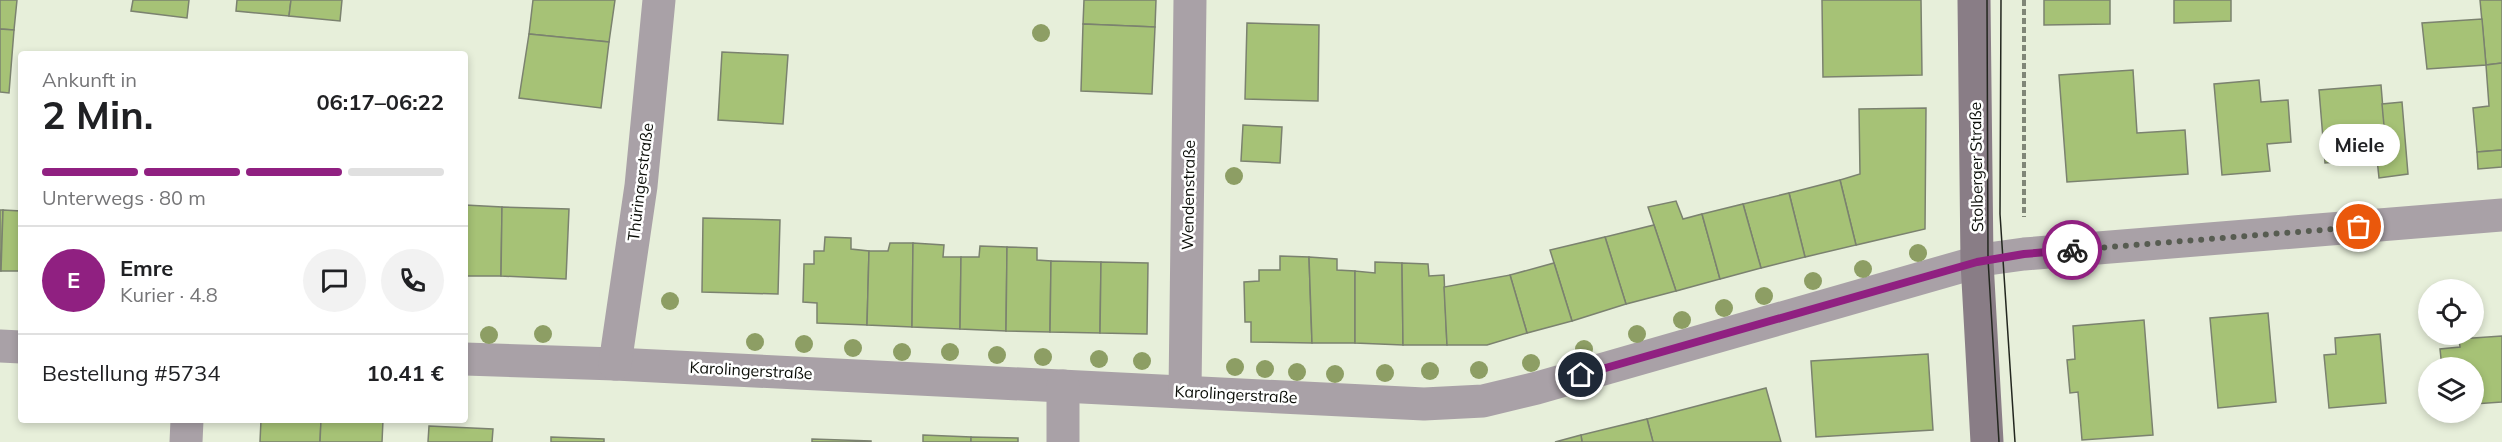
<!DOCTYPE html>
<html lang="de">
<meta charset="utf-8">
<style>
:root{--surface:#fff;--page:#f2f2f2;--text:#202124;--muted:#757577;--line:#e0e0e0;--accent:#902081}
body{margin:0;font-family:Mulish,sans-serif;background:var(--page);color:var(--text);height:100vh;display:flex;flex-direction:column;font-size:22px;white-space:nowrap}
*{box-sizing:border-box;margin:0}
p{font-size:20px;color:var(--muted)}
.icon{flex:none;width:33px;height:33px;fill:none;stroke:currentColor;stroke-width:2;stroke-linecap:round;stroke-linejoin:round}
.map{position:relative;flex:1;overflow:hidden}
.panel{position:absolute;left:18px;top:51px;width:450px;height:372px;display:flex;flex-direction:column;background:var(--surface);border-radius:6px;box-shadow:0 3px 9px #0003}
.panel>*{flex:none}
.buttons{position:absolute;left:2418px;top:279px;display:grid;gap:12px}
.buttons a{display:grid;place-items:center;width:66px;height:66px;border-radius:50%;background:var(--surface);box-shadow:0 3px 9px #0003;font-size:30px}
.pin{position:absolute;display:grid;place-items:center;width:51px;height:51px;color:#fff;margin:-26px;border:3px solid #fff;border-radius:50%;box-shadow:0 2px 6px #0007}
.courier{position:absolute;display:grid;place-items:center;width:60px;height:60px;margin:-30px;border:4px solid #902081;border-radius:50%;background:#fff;color:#222;box-shadow:0 2px 8px #0007}
.bubble{position:absolute;height:42px;border-radius:21px;background:var(--surface);box-shadow:0 3px 9px #0003;font-size:20px;font-weight:700;line-height:42px;text-align:center}
.overview em{font-style:normal;font-weight:700}
.overview div{display:flex;flex-direction:column-reverse}
.overview{display:flex;align-items:center;justify-content:space-between;height:102px;padding:0 24px}
h1{font-size:39px;font-weight:700;line-height:45px}
.bar{display:grid;grid-template-columns:repeat(4,1fr);gap:9px 6px;align-content:center;height:72px;padding:0 24px}
.bar i{height:8px;border-radius:4px;background:var(--line)}
.bar .selected{background:var(--accent)}
.bar p{grid-column:span 4}
.line{display:flex;align-items:center;gap:15px;padding:0 24px;border-top:2px solid var(--line)}
.line div{flex:1}
.round{display:grid;place-items:center;flex:none;width:63px;height:63px;border-radius:32px;background:var(--page)}
.map>svg:first-child{display:block}
.building{fill:#a6c276;stroke:#7b826f;stroke-width:1.5}
.lines{fill:none;stroke-linecap:round;stroke-linejoin:round}
.path{stroke:#808678;stroke-width:4;stroke-dasharray:6 3;stroke-linecap:butt}
.minor{stroke:#a9a1a7;stroke-width:33}
.secondary{stroke:#897d86;stroke-width:33}
.tram{stroke:#23271f;stroke-width:1.5}
.tree{fill:#8d9e64}
.done{stroke:#575c51;stroke-width:6;stroke-dasharray:0 10.8}
.route{stroke:#902081;stroke-width:8}
.labels{text-anchor:middle;dominant-baseline:central;stroke-width:5;stroke-linejoin:round;paint-order:stroke}
.street-label{font-size:16px;fill:#0a0d07;stroke:#fff}
</style>
<div class="map">
<svg width="2502" height="442" viewBox="0 0 2502 442">
<rect width="100%" height="100%" fill="#e7efda"/>
<g class="building">
<path d="M0,0H17L14,30L0,29Z"/>
<path d="M133,0H189L187,18L131,11Z"/>
<path d="M237,0H291L289,16L236,11Z"/>
<path d="M291,0H342L340,21L289,16Z"/>
<path d="M533,0H615L609,42L529,34Z"/>
<path d="M1084,0H1156L1155,27L1083,24Z"/>
<path d="M1822,0H1921L1922,75L1823,77Z"/>
<path d="M2044,0H2110V24L2044,25Z"/>
<path d="M2174,0H2231V21L2174,23Z"/>
<path d="M2480,0H2502V63L2486,65Z"/>
<path d="M2482,19L2486,65L2427,69L2422,23Z"/>
<path d="M1247,23L1319,25L1318,101L1245,99Z"/>
<path d="M1083,24L1155,27L1152,94L1081,91Z"/>
<path d="M0,29L14,30L9,93L0,92Z"/>
<path d="M529,34L609,42L601,108L519,98Z"/>
<path d="M722,52L788,55L783,124L718,120Z"/>
<path d="M2502,63V150L2477,152L2473,108L2489,106L2486,65Z"/>
<path d="M2133,70L2137,133L2185,130L2188,174L2067,182L2059,75Z"/>
<path d="M2259,80L2261,102L2288,100L2291,142L2267,144L2270,171L2222,175L2214,84Z"/>
<path d="M2381,85L2387,158L2325,163L2319,90Z"/>
<path d="M2402,102L2408,174L2379,178L2377,159L2387,158L2382,104Z"/>
<path d="M1926,108L1925,229L1856,245L1840,180L1860,174L1859,109Z"/>
<path d="M1243,125L1282,127L1280,163L1241,161Z"/>
<path d="M2502,150V167L2478,169L2477,152Z"/>
<path d="M1840,180L1856,245L1805,257L1789,193Z"/>
<path d="M1789,193L1805,257L1761,268L1743,204Z"/>
<path d="M1676,201L1683,219L1702,214L1720,279L1676,291L1648,207Z"/>
<path d="M1743,204L1761,268L1720,279L1702,214Z"/>
<path d="M465,205L502,207L501,276H465Z"/>
<path d="M502,207L569,209L566,279L501,276Z"/>
<path d="M0,210H3L1,271H0Z"/>
<path d="M3,210L21,211V271H1Z"/>
<path d="M703,218L780,220L778,294L702,292Z"/>
<path d="M1654,225L1676,291L1626,304L1605,237Z"/>
<path d="M825,237L851,238V249L869,251L867,325L817,323V303L803,302L804,264H814V251H824Z"/>
<path d="M1605,237L1626,304L1572,321L1550,250Z"/>
<path d="M890,243H913L912,327L867,325L869,251H888Z"/>
<path d="M913,243L944,245L943,257H961L960,329L912,327Z"/>
<path d="M980,246L1007,247L1006,331L960,329L961,257H979Z"/>
<path d="M1007,247L1037,248V260L1051,261L1050,332L1006,331Z"/>
<path d="M1280,256L1309,257L1312,343L1251,342V322H1245L1244,282L1259,281V270H1280Z"/>
<path d="M1309,257L1337,259V270L1355,271V343H1312Z"/>
<path d="M1051,261L1101,262L1100,333L1050,332Z"/>
<path d="M1101,262L1148,263L1147,334L1100,333Z"/>
<path d="M1375,262L1402,263L1403,345L1355,343V271L1375,273Z"/>
<path d="M1402,263L1428,264L1429,276L1444,275L1447,345H1403Z"/>
<path d="M1554,263L1572,321L1527,333L1510,275Z"/>
<path d="M1510,275L1527,333L1487,345H1447L1444,287Z"/>
<path d="M2268,313L2276,402L2218,408L2210,318Z"/>
<path d="M2144,320L2153,435L2082,440L2078,392L2070,393L2067,360L2075,359L2073,326Z"/>
<path d="M2380,334L2386,403L2329,408L2324,355L2336,354L2335,338Z"/>
<path d="M2502,336V402L2474,404V368H2442L2440,349L2460,347L2459,339Z"/>
<path d="M1928,354L1933,430L1816,437L1811,361Z"/>
<path d="M1766,388L1781,442H1653L1647,419Z"/>
<path d="M1647,419L1653,442H1582L1581,435Z"/>
<path d="M261,420H321L320,442H260Z"/>
<path d="M321,420H383L382,442H320Z"/>
<path d="M429,426L493,429L492,442H428Z"/>
<path d="M923,435L971,437V442H923Z"/>
<path d="M1581,435L1582,442H1555Z"/>
<path d="M551,437L604,439V442H551Z"/>
<path d="M971,437L1018,438V442H971Z"/>
<path d="M812,439L871,441V442H812Z"/>
</g>
<g class="lines">
<path class="path" d="M2024,0V217"/>
<g class="minor">
<path d="M0,346L21,347"/>
<path d="M465,359L615,364L1424,404L1483,401L1537,388L1988,259L2024,254L2502,215"/>
<path d="M615,364L641,186L659,0"/>
<path d="M1063,386V442"/>
<path d="M1185,391L1190,0"/>
<path d="M186,442L187,420"/>
</g>
<path class="secondary" d="M1974,0L1977,262L1987,442"/>
<g class="tram">
<path d="M1987,0L1988,259L1999,442"/>
<path d="M2001,0L2000,214L2015,442"/>
</g>
</g>
<g class="tree">
<circle cx="1041" cy="33" r="9"/>
<circle cx="1234" cy="176" r="9"/>
<circle cx="1918" cy="253" r="9"/>
<circle cx="1863" cy="269" r="9"/>
<circle cx="1813" cy="281" r="9"/>
<circle cx="1764" cy="296" r="9"/>
<circle cx="670" cy="301" r="9"/>
<circle cx="1724" cy="308" r="9"/>
<circle cx="1682" cy="320" r="9"/>
<circle cx="543" cy="334" r="9"/>
<circle cx="1637" cy="334" r="9"/>
<circle cx="489" cy="335" r="9"/>
<circle cx="755" cy="342" r="9"/>
<circle cx="804" cy="344" r="9"/>
<circle cx="853" cy="348" r="9"/>
<circle cx="1584" cy="349" r="9"/>
<circle cx="902" cy="352" r="9"/>
<circle cx="950" cy="352" r="9"/>
<circle cx="997" cy="355" r="9"/>
<circle cx="1043" cy="357" r="9"/>
<circle cx="1099" cy="359" r="9"/>
<circle cx="1142" cy="361" r="9"/>
<circle cx="1531" cy="363" r="9"/>
<circle cx="1235" cy="367" r="9"/>
<circle cx="1265" cy="369" r="9"/>
<circle cx="1479" cy="370" r="9"/>
<circle cx="1430" cy="371" r="9"/>
<circle cx="1297" cy="372" r="9"/>
<circle cx="1385" cy="373" r="9"/>
<circle cx="1335" cy="374" r="9"/>
</g>
<g class="lines">
<path class="done" d="M2072,250L2359,227"/>
<path class="route" d="M1581,375L1977,262L2024,254L2072,250"/>
</g>
<g class="labels">
<g class="street-label">
<text transform="translate(1976 167) rotate(-91)">Stolberger Straße</text>
<text transform="translate(640 182) rotate(-83)">Thüringerstraße</text>
<text transform="translate(1188 195) rotate(-89)">Wendenstraße</text>
<text transform="translate(751 370) rotate(3)">Karolingerstraße</text>
<text transform="translate(1236 394) rotate(3)">Karolingerstraße</text>
</g>
</g>
</svg>
<div class="buttons">
<a><svg class="icon" aria-label="locate" viewBox="0 0 24 24"><circle cx="12" cy="12" r="6"/><path d="M12 2v4M12 18v4M2 12h4M18 12h4"/></svg></a>
<a><svg class="icon" aria-label="layers" viewBox="0 0 24 24"><path d="M12 4l9 5-9 5-9-5zM3 14l9 5 9-5"/></svg></a>
</div>
<div class="pin" style="left:2359px;top:227px;background:#ea580c"><svg class="icon" aria-label="bag" viewBox="0 0 24 24"><path d="M5 8h14l-1 12H6zM9 8a3 3 0 0 1 6 0"/></svg></div>
<div class="pin" style="left:1581px;top:375px;background:#1f2937"><svg class="icon" aria-label="home" viewBox="0 0 24 24"><path d="M3 11l9-7 9 7M6 9v11h12V9"/></svg></div>
<div class="courier" style="left:2072px;top:250px"><svg class="icon" aria-label="bike" viewBox="0 0 24 24"><circle cx="6" cy="16" r="4"/><circle cx="18" cy="16" r="4"/><path d="M6 16l4-8h5l3 8M10 8l3 8H6M13 5h3"/></svg></div>
<div class="bubble" style="left:2319px;top:124px;width:81px">Miele</div>
<section class="panel">
<div class="overview"><div><h1>2 Min.</h1><p>Ankunft in</p></div><em>06:17–06:22</em></div>
<div class="bar"><i class="selected"></i><i class="selected"></i><i class="selected"></i><i></i><p>Unterwegs · 80 m</p></div>
<div class="line" style="height:108px"><b class="round" style="background:var(--accent);color:#fff">E</b><div><b>Emre</b><p>Kurier · 4.8</p></div><a class="round"><svg class="icon" aria-label="chat" viewBox="0 0 24 24"><path d="M4 5h16v11H9l-5 4z"/></svg></a><a class="round"><svg class="icon" aria-label="phone" viewBox="0 0 24 24"><path d="M5 4h4l2 5-3 2q2 4 5 5l2-3 5 2v4C11 20 4 13 5 4z"/></svg></a></div>
<div class="line" style="height:78px"><div>Bestellung #5734</div><b>10.41 €</b></div>
</section>
</div>
